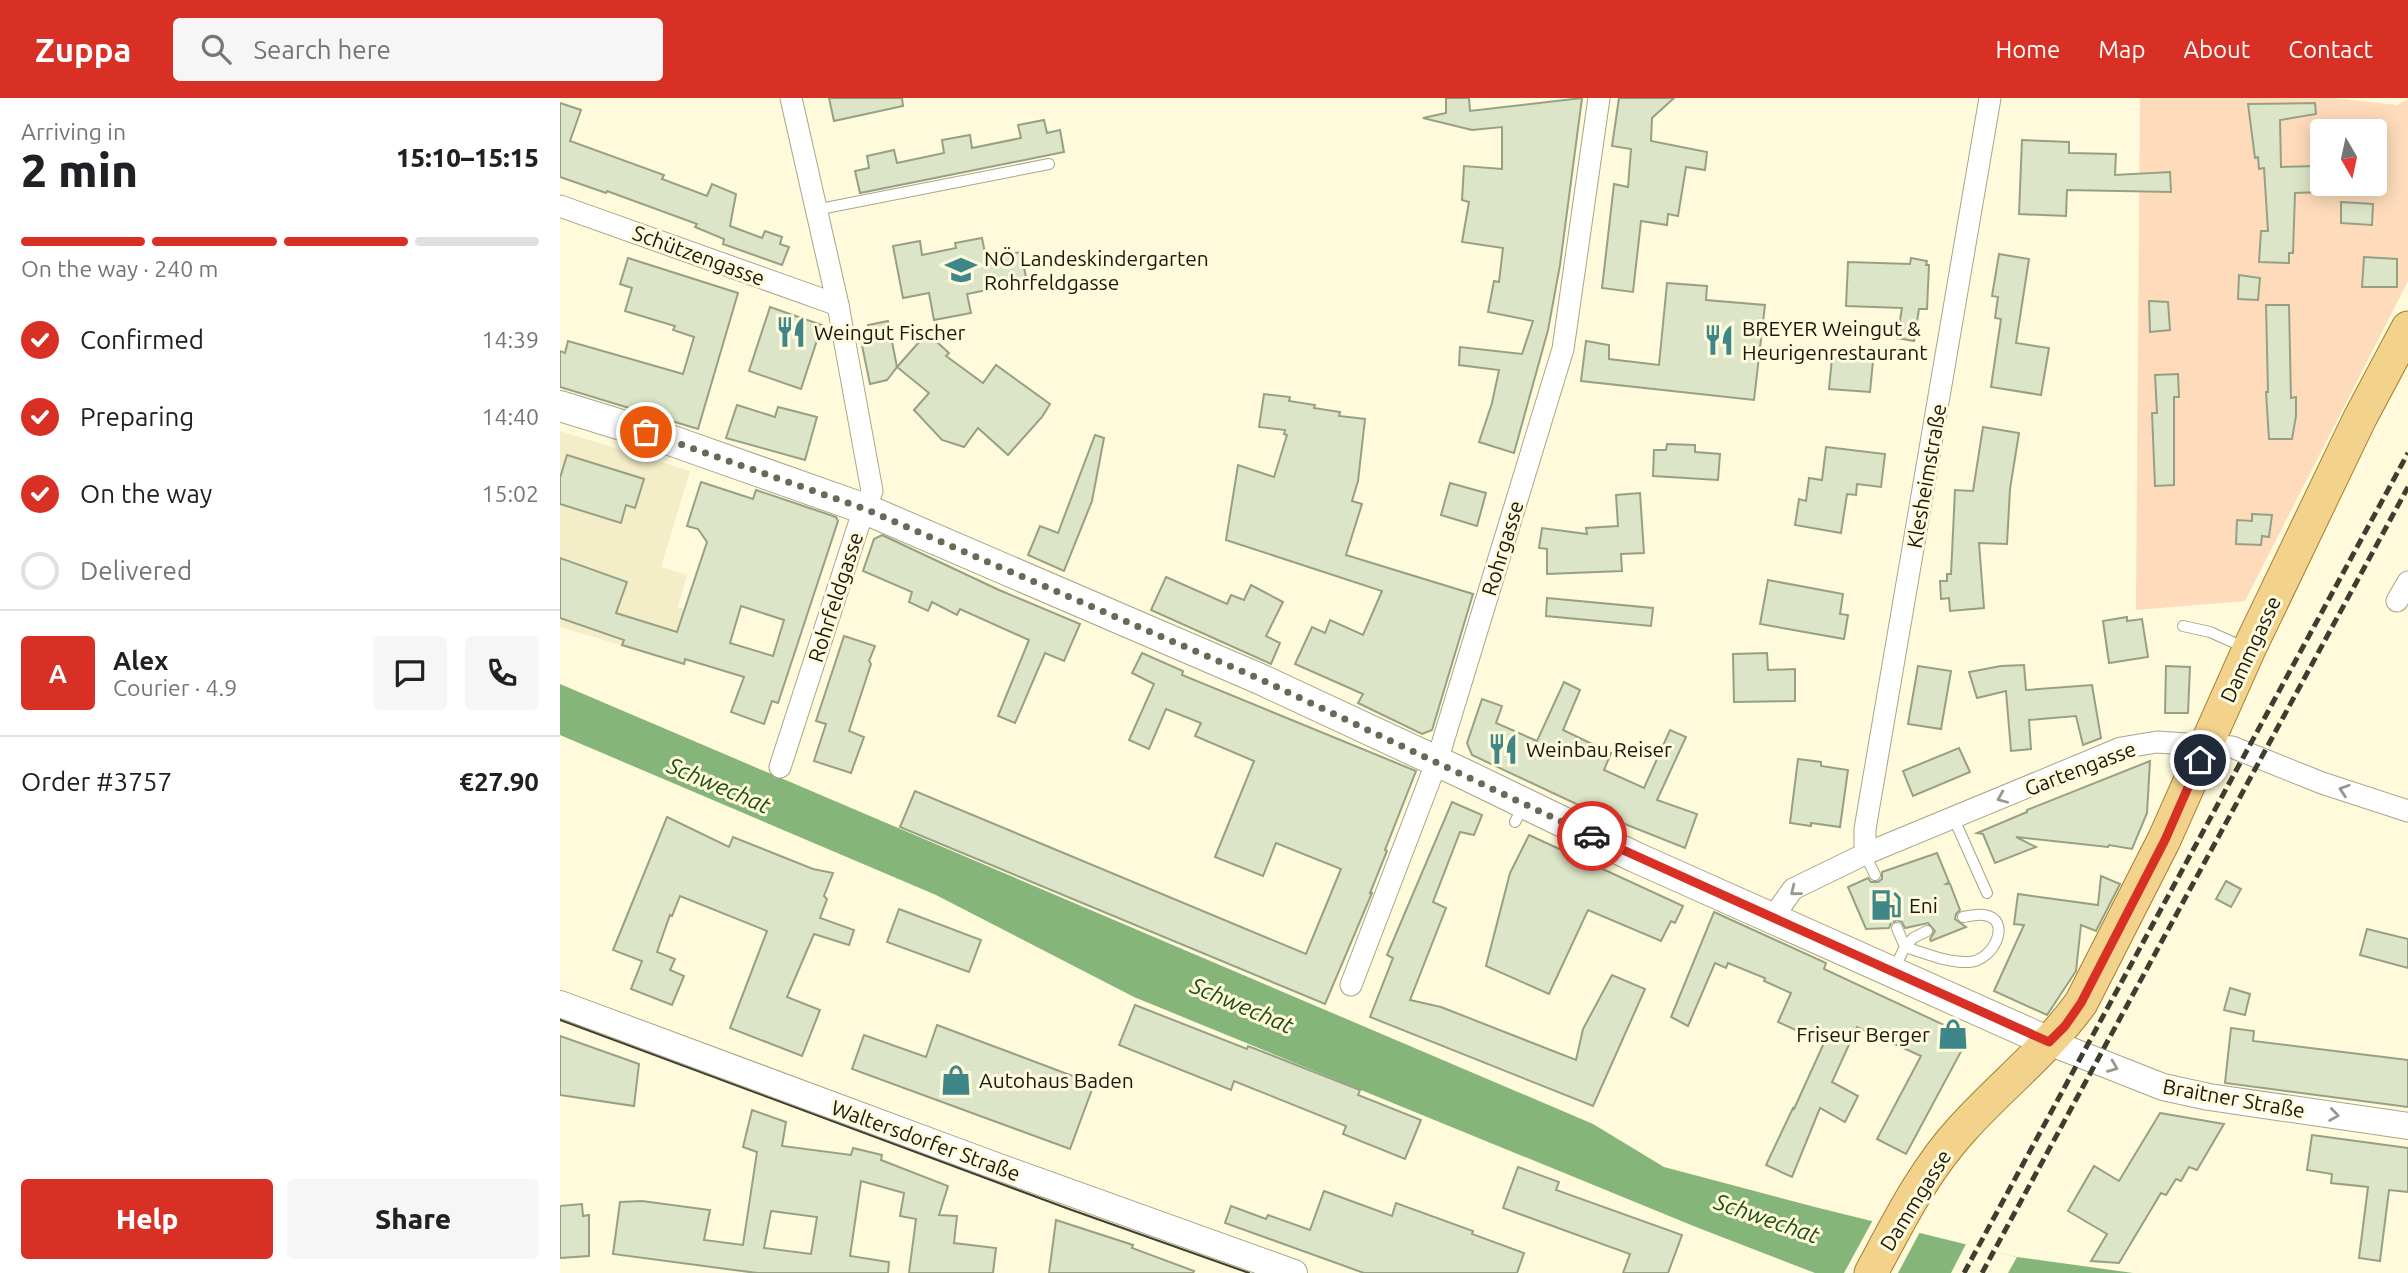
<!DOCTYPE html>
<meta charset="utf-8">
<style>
:root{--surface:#fff;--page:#f6f6f6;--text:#202124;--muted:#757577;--line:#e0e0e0;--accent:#d93025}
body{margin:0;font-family:Ubuntu,sans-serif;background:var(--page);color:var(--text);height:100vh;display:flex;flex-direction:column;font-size:26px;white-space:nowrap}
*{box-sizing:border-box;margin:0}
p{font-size:23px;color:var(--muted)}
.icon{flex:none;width:38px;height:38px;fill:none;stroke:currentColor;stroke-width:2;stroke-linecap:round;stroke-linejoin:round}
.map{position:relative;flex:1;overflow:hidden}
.sheet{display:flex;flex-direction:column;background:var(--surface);width:560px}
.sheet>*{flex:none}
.needle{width:46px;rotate:171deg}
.fabs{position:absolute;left:1750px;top:21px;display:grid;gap:14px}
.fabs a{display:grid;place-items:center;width:77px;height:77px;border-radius:7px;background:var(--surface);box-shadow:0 4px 18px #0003;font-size:35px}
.pin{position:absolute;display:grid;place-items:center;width:60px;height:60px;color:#fff;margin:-30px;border:4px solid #fff;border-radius:50%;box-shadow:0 2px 7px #0007}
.courier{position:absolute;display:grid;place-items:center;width:70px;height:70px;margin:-35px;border:5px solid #d93025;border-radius:50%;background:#fff;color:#222;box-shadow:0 2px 9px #0007}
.headline em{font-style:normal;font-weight:800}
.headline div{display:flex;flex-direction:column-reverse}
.headline{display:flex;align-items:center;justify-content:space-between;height:119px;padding:0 21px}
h1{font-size:46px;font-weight:800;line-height:52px}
.bar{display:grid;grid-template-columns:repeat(4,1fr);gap:10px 7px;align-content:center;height:84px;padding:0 21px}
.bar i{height:9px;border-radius:5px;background:var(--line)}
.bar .active{background:var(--accent)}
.bar p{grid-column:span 4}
.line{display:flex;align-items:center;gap:18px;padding:0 21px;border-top:2px solid var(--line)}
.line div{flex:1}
.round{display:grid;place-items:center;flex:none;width:74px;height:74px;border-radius:7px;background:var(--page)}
ol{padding:0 21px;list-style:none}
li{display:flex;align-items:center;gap:21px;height:77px}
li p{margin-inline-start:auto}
li .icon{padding:7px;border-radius:50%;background:var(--accent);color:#fff;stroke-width:4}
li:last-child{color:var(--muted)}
li i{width:38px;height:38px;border:4px solid var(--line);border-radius:50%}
.cta{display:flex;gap:14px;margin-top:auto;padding:14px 21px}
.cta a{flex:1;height:80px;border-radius:7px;background:var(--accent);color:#fff;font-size:28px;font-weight:800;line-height:80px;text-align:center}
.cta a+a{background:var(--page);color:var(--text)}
header{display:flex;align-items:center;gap:42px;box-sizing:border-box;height:98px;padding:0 35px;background:var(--accent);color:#fff}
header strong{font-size:33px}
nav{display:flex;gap:38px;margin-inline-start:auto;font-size:24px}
.search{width:490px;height:63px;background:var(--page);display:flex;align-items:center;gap:18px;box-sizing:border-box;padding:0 24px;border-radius:7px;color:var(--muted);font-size:26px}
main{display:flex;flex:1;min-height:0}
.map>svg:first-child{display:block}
.built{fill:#f3eec7}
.green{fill:#fedbbb;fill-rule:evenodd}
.water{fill:#85b578}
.pier{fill:#fefadb}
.building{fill:#dce5c7;stroke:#98a084;stroke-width:2;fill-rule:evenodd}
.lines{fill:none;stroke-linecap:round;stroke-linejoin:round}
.service-casing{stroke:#a9a588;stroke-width:12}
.minor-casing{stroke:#a9a588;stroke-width:23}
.tertiary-casing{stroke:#a9a588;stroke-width:28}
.secondary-casing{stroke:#a9a588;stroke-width:32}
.primary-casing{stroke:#a27e2e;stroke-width:35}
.service{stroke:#fff;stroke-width:10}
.minor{stroke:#fff;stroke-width:21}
.tertiary{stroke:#fff;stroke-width:26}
.secondary{stroke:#fff;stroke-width:30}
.primary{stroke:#f3d28c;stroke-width:33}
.tram{stroke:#3f3d2f;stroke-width:2}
.rail{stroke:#3f3d2f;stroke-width:5;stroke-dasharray:10 5;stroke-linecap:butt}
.oneway{stroke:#989893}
.done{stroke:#6a6856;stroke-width:7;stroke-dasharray:0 12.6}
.route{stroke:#d93025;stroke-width:9}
.labels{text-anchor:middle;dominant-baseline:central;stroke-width:6;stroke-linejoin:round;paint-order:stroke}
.street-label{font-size:21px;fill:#1b190e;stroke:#fefadb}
.poi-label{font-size:21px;fill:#1b190e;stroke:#fefadb;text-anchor:start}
.water-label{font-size:23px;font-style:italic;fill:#1f4e11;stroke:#fefadb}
</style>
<header>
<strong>Zuppa</strong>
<div class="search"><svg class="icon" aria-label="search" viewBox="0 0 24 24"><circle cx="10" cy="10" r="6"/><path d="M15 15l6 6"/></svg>Search here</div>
<nav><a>Home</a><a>Map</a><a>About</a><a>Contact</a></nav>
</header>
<main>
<section class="sheet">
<div class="headline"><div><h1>2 min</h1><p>Arriving in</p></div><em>15:10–15:15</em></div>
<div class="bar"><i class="active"></i><i class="active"></i><i class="active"></i><i></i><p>On the way · 240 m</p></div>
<ol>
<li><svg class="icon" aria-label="check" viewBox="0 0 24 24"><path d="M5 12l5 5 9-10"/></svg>Confirmed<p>14:39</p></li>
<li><svg class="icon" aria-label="check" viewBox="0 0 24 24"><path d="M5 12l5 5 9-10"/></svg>Preparing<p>14:40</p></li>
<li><svg class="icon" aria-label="check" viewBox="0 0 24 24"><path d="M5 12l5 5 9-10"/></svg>On the way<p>15:02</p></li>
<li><i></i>Delivered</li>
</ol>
<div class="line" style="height:126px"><b class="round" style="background:var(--accent);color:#fff">A</b><div><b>Alex</b><p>Courier · 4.9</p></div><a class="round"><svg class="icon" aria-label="chat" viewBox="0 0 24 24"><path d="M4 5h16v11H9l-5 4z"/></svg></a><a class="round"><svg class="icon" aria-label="phone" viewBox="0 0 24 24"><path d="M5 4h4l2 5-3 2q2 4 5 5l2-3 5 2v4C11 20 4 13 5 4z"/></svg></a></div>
<div class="line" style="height:91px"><div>Order #3757</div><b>€27.90</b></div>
<div class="cta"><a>Help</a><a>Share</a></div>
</section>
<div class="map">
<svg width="1848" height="1175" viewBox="0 0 1848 1175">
<rect width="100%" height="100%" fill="#fefadb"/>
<path class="built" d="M0,333L130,373L101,469L127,477L118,509L139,516L127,567L0,529Z"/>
<path class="green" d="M1580,0H1773L1837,7L1848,1V183L1685,503L1576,512ZM1762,33H1815V86H1762Z"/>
<path class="water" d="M0,586L1033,1026L1104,1069L1255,1109L1457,1159L1573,1175H1255L1136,1129L574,899L376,797L0,637Z"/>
<g class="pier">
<path d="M1314,1120L1361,1132L1338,1175H1284Z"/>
<path d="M1406,1146L1418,1149L1457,1159L1448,1175H1391Z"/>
</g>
<g class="building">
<path d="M269,0H342L343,8L274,23Z"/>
<path d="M886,0H909L910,13L1022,0L1000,167L988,232L954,355L919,344L932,305L939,272L899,267L900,249L962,256L973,223L928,214L934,183L939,184L943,150L902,144L909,104L902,102L904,68L942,71V29L912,32L863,20L886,15Z"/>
<path d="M1059,0H1114L1092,20L1091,43L1147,54L1145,72L1126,69L1118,118L1108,116L1107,127L1081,123L1073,194L1042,190L1054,86L1068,89L1071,51L1052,48Z"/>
<path d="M0,5L21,12L10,43L104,77L102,81L147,98L152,86L176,96L170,128L202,140L205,133L222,139L220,146L229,149L222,167L163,146L164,141L135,129L137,126L47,93L46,95L0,79Z"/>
<path d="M1755,5L1756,16L1720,22L1721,69L1759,68L1762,70V94L1735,95L1733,155H1729V165L1699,164L1701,133H1708L1704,70L1699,71L1698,59L1695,60L1688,6Z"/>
<path d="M484,22L487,35L500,32L504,54L300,95L295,73L309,70L307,58L334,52L337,65L384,55L382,42L410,37L412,50L461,40L458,27Z"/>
<path d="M1462,42L1509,44V55L1556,56L1555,77L1610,74L1611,94L1507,92L1506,118L1459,116Z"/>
<path d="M1781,104L1813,106L1812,127L1781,125Z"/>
<path d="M422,140L426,160L461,154L467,184L407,196L411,215L374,222L369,195L343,200L333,148L360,143L362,157L396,150L395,145Z"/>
<path d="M1439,156L1469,161L1456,245L1489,250L1481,297L1431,289L1441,221L1435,220L1438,199L1432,198Z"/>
<path d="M1804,159L1837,161V189H1802Z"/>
<path d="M68,160L178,195L138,331L0,289V253L5,255L8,243L123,276L134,239L113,232L115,228L65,213L72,190L60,186Z"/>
<path d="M1351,160L1367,163L1366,167H1369L1367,211H1359L1354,243L1337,240L1342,210L1286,208L1288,164L1350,166Z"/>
<path d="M1679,177L1700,180L1698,202L1678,201Z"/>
<path d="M1107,185L1147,188L1146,202L1205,207L1194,302L1021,283L1026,243L1049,247V261L1099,267Z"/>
<path d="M1589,203L1608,204L1610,232L1590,234Z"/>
<path d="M1706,207H1729L1731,300L1736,299V318L1732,341H1709L1706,294H1708Z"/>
<path d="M210,209L262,227L241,291L189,273Z"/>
<path d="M328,223L337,269L327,282L310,286L300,238L309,236L308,227Z"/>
<path d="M367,235L389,255L386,258L423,285L436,267L490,306L482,319L448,357L418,330L404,349L382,342L354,312L369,295L337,269Z"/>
<path d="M1272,260L1313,263L1310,294L1269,291Z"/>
<path d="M1618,276L1619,299H1614V387L1595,388L1592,315H1597L1595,277Z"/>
<path d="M704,296L730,299L729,303L755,307L754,310L780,314L779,318L805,321L798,383L792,403L802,406L786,457L913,496L872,632L862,636L798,605L803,596L735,566L752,529L765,535L770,522L803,537L822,493L666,442L678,367L714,379L727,337L724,336L725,332L699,329Z"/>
<path d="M177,307L215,319L218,309L257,319L245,362L166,340Z"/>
<path d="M1423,329L1459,335L1450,391L1447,446L1419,445L1424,510L1390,513L1389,500L1381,501L1380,483H1387V476H1391L1395,392L1413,393Z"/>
<path d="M535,337L544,340L532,403L504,473L468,457L480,428L498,435Z"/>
<path d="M1107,346L1135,347V354L1160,356L1158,382L1093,378L1094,352H1106Z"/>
<path d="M1266,349L1325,356L1321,389L1297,386L1296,397L1287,396L1281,435L1235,427L1239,401L1246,403L1249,380L1262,382Z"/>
<path d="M7,357L84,381L75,410L66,407L61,425L0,406V380Z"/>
<path d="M141,384L193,401L196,392L276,419L278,423L218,605L212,603L204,626L171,614L184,579L125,561L124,566L62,547L64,542L0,520V460L67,484L56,515L117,534L147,444L138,431L127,428ZM181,508L224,522L213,558L170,545Z"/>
<path d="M890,385L926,395L917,428L881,417Z"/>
<path d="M1080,395L1084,455L1061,456L1062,473L987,476V451L979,450L982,430L1027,436L1026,430L1058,428L1056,397Z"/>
<path d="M1692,416L1712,417L1709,439L1702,438L1701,447L1676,446L1677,422L1692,423Z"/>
<path d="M322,437L439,492L520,526L504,563L485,555L455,625L438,618L469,542L400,511L397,517L372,504L368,513L349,504L352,494L303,473L314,441Z"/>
<path d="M606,479L667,506L671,497L684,502L691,487L723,504L706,538L720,545L711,566L591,512Z"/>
<path d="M1208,482L1283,496L1280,516L1288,517L1284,541L1200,526Z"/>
<path d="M987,500L1093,510L1091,528L986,518Z"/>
<path d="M1567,519V523L1582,521L1588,559L1549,565L1543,523Z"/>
<path d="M284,538L315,548L309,563L311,566L289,633L304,639L291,675L254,663L266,626L256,623Z"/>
<path d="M582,555L623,573L622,577L856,673L825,752L827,753L810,795H812L765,906L340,729L355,693L746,856L781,771L716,745L703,778L655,759L694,663L635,638L641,625L606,611L589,651L569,642L594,586L572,575Z"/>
<path d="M1207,555L1208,572L1235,571V603L1174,604L1173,556Z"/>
<path d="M1464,567L1466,592L1532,587L1541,640L1523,647L1516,618L1469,622L1471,651L1451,653L1446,593L1417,600L1409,574L1441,568Z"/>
<path d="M1358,568L1391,573L1381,631L1348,626Z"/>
<path d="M1606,568L1630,569L1628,615H1605Z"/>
<path d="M1004,584L1020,592L1003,632L1051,655L1044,672L1084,690L1110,632L1126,639L1097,702L1137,716L1125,750L1027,711L912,657L907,645L922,601L942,608L936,625L977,643Z"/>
<path d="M1399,650L1410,674L1353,698L1343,673Z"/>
<path d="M1238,661L1261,664V668L1288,672L1280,729L1251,725V728L1230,725Z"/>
<path d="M1590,663L1587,715L1572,751L1549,747L1548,749L1456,739L1476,749L1435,765L1423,736L1417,735L1467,714V712Z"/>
<path d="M892,704L922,717L914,737L900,734L873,804L886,810L850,902L881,909L1016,962L1023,931L1052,877L1085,891L1033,1008L810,919L833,860L827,857Z"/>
<path d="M107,719L169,749L173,739L253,771L273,775L264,798L267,801L260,820L294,832L289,847L254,836L227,899L260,912L242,958L170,930L207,833L120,798L112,818L110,817L97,854L115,861L110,872L124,878L112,907L71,891L82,863L53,852Z"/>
<path d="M969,737L1123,808L1115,825L1111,823L1101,843L1028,812L989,896L926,868L950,775Z"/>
<path d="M1377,755L1389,784L1386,786H1390L1400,812L1396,816L1395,821L1406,829L1371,843L1370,841L1375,833L1368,825L1345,830L1342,824L1337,822L1331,825L1329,830L1306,831L1288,789L1308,780L1311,784H1318L1322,781V774Z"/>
<path d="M1541,778L1560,786L1536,833L1521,827L1516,873L1487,917L1434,893L1464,827L1454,826L1458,796L1538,807Z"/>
<path d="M1666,783L1681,791L1671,809L1656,801Z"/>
<path d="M339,811L421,842L409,874L327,844Z"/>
<path d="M1154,814L1266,865L1264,871L1399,934L1404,948L1346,1056L1317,1041L1361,958L1297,929L1272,984L1298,998L1285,1024L1260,1010L1232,1079L1206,1067L1233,1010L1234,1011L1264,945L1218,924L1231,895L1204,883L1205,880L1168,865L1166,870L1155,865L1128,928L1111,919Z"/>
<path d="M1807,831L1848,841V870L1800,857Z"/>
<path d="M1670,890L1690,896L1685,917L1664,912Z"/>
<path d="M575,907L687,951L688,948L800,992L798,997L861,1022L845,1061L783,1036L786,1028L674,983L671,992L559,947Z"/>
<path d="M377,927L534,986L510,1051L292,971L304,937L366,959Z"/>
<path d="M1671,930L1694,933L1693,943L1848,962V1009L1665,985Z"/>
<path d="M0,938L79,966L74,1008L0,997Z"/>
<path d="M192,1012L226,1024L222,1048L291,1057L293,1050L322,1057L321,1062L388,1088L379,1117L397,1118L394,1145L436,1150L433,1175H349L356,1121L340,1118L344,1095L301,1083L290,1158L329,1164L328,1175H197L53,1156L60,1104L82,1103L150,1112L144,1142L183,1147L197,1054L183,1049ZM211,1113L257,1119L251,1156L204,1150Z"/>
<path d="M1600,1015L1664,1026L1637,1072L1629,1069L1621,1083L1616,1081L1606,1097L1601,1095L1559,1165L1531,1163L1547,1136L1508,1113L1534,1068L1559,1083Z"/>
<path d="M1752,1037L1848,1050V1094L1829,1092L1820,1163L1799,1160L1808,1089L1771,1085L1772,1076L1747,1072Z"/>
<path d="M958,1069L999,1084L996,1092L1122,1137L1108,1175H1063L1070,1156L943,1110Z"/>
<path d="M764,1093L832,1118L836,1105L913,1133L912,1136L964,1155L957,1175H804L665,1125L671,1108L706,1121L708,1117L750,1132Z"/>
<path d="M22,1106L23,1118L29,1117V1158L0,1160V1108Z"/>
<path d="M496,1122L573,1147L572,1150L634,1173L633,1175H489Z"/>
</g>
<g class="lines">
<defs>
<g id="service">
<path d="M255,112L489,66"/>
<path d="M1623,528L1650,534L1686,550"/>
<path d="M1394,721L1427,795"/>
<path d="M955,724L963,708"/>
<path d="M1305,756L1315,777"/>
<path d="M1367,833L1353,840L1345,849C1365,855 1387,865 1409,864C1434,863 1453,821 1424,817C1418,816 1409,818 1403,819"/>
<path d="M1333,873L1345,849L1337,830"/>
</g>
<g id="minor">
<path d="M0,108L278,207"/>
<path d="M1837,503L1848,484"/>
<path d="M220,669L299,426L312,393L278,207L231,0"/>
<path d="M1305,756V731L1430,0"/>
<path d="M1213,819L1233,791L1305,756L1561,650L1597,644L1672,649L1762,685L1848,713"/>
<path d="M791,887L877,663L1003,251L1039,0"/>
</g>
<g id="tertiary">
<path d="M0,906L428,1065L734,1175"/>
<path d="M1489,944L1603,989L1649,999L1848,1028"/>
</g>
<path id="secondary" d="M0,308L107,341L305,411L700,581L904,676L1075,759L1489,944"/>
<path id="primary" d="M1311,1175C1338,1125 1364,1072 1403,1030C1441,988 1487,952 1521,905L1604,742L1689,551L1800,320L1848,230"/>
</defs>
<use href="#service" class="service-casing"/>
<use href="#minor" class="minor-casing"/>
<use href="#tertiary" class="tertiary-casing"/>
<use href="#secondary" class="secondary-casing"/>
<use href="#primary" class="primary-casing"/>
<use href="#service" class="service"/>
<use href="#minor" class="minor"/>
<use href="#tertiary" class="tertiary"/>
<use href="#secondary" class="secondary"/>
<use href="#primary" class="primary"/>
<path class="tram" d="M0,922L509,1111L689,1175"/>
<g class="rail">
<path d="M1404,1175L1848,355"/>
<path d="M1422,1175L1848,389"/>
</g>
</g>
<defs><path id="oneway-chevron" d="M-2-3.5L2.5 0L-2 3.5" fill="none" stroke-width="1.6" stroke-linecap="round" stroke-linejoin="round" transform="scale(1.75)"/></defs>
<g class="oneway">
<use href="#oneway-chevron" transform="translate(1784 692) rotate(-162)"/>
<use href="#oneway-chevron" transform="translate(1442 700) rotate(157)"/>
<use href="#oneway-chevron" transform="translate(1235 793) rotate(141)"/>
<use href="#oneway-chevron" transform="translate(1553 969) rotate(22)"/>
<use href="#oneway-chevron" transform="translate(1774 1017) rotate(8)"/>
</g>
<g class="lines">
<path class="done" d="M86,334L305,411L700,581L1032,738"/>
<path class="route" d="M1032,738L1489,944L1505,928L1521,905L1605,742L1640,662"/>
</g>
<defs>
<symbol id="school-bare" viewBox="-9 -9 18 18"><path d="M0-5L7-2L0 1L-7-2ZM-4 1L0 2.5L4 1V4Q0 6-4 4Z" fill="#3e8687" stroke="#fefadb" stroke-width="2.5" paint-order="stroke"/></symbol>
<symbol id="restaurant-bare" viewBox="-9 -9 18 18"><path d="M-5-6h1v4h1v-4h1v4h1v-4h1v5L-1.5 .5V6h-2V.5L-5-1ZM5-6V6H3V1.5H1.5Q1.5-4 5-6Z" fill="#3e8687" stroke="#fefadb" stroke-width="2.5" paint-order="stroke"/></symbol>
<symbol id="fuel-bare" viewBox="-9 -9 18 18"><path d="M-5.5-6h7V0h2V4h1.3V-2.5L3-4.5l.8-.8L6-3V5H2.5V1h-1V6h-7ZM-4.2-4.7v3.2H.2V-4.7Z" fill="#3e8687" stroke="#fefadb" stroke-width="2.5" paint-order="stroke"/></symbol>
<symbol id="shop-bare" viewBox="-9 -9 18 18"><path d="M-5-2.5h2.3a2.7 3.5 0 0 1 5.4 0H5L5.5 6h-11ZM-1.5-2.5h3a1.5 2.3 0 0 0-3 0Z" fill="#3e8687" stroke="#fefadb" stroke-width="2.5" paint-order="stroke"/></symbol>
</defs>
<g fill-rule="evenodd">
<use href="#school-bare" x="379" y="150" width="44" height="44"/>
<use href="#restaurant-bare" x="209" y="212" width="44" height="44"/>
<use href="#restaurant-bare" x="1137" y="220" width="44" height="44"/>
<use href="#restaurant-bare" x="921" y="629" width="44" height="44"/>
<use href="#fuel-bare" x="1304" y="785" width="44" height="44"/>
<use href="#shop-bare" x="1371" y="914" width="44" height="44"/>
<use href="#shop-bare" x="374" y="960" width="44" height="44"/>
</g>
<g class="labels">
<g class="street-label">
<text transform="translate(139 157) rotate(20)">Schützengasse</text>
<text transform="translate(1366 378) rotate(-80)">Klesheimstraße</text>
<text transform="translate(942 450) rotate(-73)">Rohrgasse</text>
<text transform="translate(275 499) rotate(-72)">Rohrfeldgasse</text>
<text transform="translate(1690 551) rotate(-65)">Dammgasse</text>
<text transform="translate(1520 670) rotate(-21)">Gartengasse</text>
<text transform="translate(1674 1000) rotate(10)">Braitner Straße</text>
<text transform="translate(366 1042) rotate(20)">Waltersdorfer Straße</text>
<text transform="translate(1355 1102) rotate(-58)">Dammgasse</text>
</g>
<g class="poi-label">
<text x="424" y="160">NÖ Landeskindergarten<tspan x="424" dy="24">Rohrfeldgasse</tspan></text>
<text x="1182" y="230">BREYER Weingut &amp;<tspan x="1182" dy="24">Heurigenrestaurant</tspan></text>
<text x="254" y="234">Weingut Fischer</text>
<text x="966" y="651">Weinbau Reiser</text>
<text x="1349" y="807">Eni</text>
<text x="1370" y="936" text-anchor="end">Friseur Berger</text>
<text x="419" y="982">Autohaus Baden</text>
</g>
<g class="water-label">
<text transform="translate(159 687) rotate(23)">Schwechat</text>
<text transform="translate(682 907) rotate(23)">Schwechat</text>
<text transform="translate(1207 1120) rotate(19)">Schwechat</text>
</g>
</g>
</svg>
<div class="fabs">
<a><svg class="needle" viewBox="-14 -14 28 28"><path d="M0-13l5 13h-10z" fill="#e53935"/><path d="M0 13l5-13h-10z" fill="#757577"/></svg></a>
</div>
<div class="pin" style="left:86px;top:334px;background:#ea580c"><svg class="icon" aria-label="bag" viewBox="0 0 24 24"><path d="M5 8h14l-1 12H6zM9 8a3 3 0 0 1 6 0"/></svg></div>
<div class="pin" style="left:1640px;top:662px;background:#1f2937"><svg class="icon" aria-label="home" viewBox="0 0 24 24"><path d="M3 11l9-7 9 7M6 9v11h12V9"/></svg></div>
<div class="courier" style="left:1032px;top:738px"><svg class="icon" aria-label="car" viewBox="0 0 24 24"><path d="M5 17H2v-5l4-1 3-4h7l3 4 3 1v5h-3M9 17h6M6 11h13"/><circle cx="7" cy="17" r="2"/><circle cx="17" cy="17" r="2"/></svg></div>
</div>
</main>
